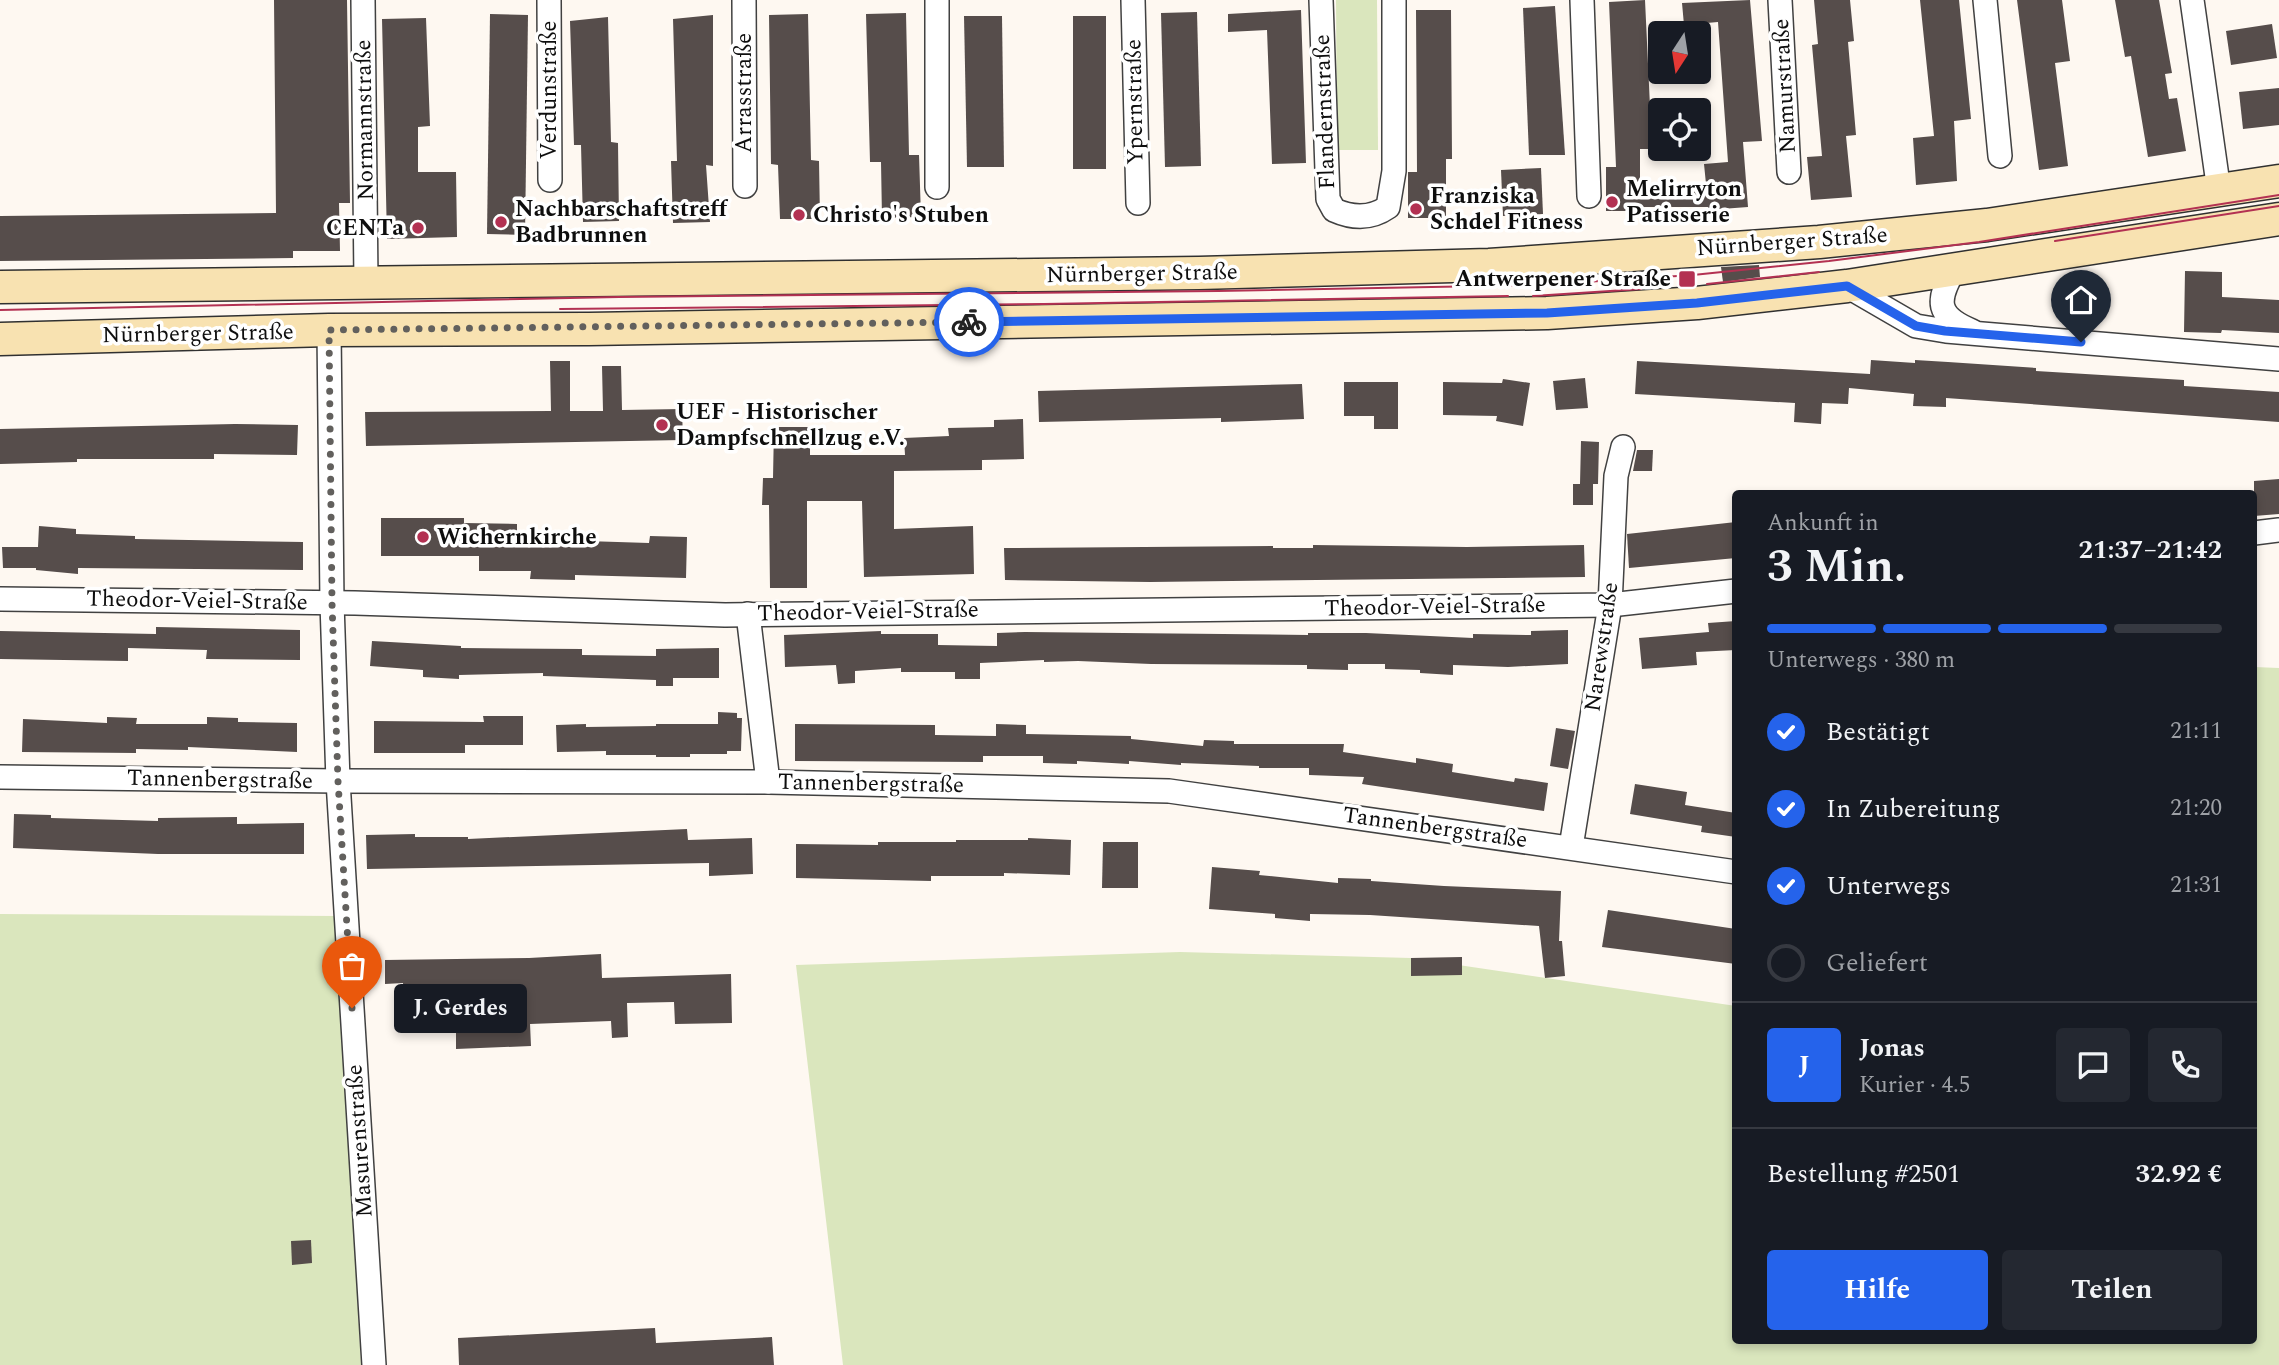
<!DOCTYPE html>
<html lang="de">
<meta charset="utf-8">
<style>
:root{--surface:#171b24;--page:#242831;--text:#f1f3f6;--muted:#9ea1a6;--line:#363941;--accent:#2563eb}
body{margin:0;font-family:Spectral,serif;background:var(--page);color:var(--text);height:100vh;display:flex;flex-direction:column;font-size:26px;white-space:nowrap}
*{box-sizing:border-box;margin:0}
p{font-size:23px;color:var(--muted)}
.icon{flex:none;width:38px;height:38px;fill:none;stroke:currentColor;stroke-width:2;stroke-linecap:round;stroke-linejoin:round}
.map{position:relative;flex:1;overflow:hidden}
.sheet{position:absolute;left:1732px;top:490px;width:525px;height:854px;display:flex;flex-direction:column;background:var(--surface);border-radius:7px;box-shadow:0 4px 10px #0003}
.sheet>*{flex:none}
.needle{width:46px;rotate:192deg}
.tools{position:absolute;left:1648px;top:21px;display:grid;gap:14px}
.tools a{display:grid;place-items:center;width:63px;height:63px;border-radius:7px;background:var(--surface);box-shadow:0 4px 10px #0003;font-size:35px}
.pin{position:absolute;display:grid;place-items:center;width:60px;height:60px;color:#fff;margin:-72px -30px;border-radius:50% 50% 50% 0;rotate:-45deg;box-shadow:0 0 7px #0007}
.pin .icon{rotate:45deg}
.courier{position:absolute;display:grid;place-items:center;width:70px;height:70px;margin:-35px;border:5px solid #2563eb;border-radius:50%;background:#fff;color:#222;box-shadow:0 2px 9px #0007}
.bubble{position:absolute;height:49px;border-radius:7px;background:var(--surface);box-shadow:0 4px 10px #0003;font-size:23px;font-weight:700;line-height:49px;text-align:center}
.head em{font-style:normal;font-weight:700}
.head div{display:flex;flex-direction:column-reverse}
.head{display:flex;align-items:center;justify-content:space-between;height:119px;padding:0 35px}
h1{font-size:46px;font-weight:700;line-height:52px}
.bar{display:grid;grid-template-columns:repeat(4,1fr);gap:10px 7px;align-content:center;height:84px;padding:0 35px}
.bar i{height:9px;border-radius:5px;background:var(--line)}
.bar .selected{background:var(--accent)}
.bar p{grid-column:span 4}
.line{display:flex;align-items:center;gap:18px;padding:0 35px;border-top:2px solid var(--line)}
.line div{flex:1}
.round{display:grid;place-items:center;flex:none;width:74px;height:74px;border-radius:7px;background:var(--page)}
ol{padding:0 35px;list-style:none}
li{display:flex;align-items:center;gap:21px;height:77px}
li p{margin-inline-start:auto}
li .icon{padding:7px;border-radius:50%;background:var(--accent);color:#fff;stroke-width:4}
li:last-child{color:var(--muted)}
li i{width:38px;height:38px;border:4px solid var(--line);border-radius:50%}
.button{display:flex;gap:14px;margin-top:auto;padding:14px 35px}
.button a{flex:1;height:80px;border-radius:7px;background:var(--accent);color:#fff;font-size:28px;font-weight:700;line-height:80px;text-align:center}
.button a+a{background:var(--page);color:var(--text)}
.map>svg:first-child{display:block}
.green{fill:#dae6bd}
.building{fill:#564d4b}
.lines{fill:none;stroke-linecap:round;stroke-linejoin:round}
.street-casing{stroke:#414141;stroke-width:26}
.secondary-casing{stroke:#303030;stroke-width:35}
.street{stroke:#fff;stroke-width:23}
.secondary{stroke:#f8e2b1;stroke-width:32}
.tram{stroke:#b33152;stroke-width:2}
.done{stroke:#62605d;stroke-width:7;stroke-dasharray:0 12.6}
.route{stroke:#2563eb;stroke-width:9}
.poi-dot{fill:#b33152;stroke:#fff;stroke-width:2.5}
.labels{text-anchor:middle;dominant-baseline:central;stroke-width:7;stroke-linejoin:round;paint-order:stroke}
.street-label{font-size:23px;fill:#0e0e0e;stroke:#fff}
.poi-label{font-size:23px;font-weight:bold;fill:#0e0e0e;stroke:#fff;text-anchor:start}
</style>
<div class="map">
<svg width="2279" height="1365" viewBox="0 0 2279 1365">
<rect width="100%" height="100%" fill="#fef8f1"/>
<g class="green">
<path d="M1336,0H1377L1378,150H1337Z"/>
<path d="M2254,667L2279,668V1365H843L796,965L1180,952L1411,958L1736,1006V1340H2254Z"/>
<path d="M0,914L337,916L361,1365H0Z"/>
</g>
<g class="building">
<path d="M274,0H347L350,203H339L340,251H293V258L0,261V216L276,213Z"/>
<path d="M1645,0L1652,149H1640V184H1706L1704,164L1728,162L1718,22L1684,25L1682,3L1750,0L1762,141L1743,142L1748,207L1708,210V207H1640V211H1606V167H1616L1609,2Z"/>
<path d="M1814,0H1850L1854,41L1848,42L1856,135L1846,136L1852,197L1811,200L1807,157L1822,156L1812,45L1818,44Z"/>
<path d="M1920,0H1959L1971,119L1954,121L1957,181L1916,185L1913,138L1934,136Z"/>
<path d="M2017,0H2062L2070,61L2055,63L2068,166L2039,170Z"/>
<path d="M2115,0H2159L2172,73L2165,74L2169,99L2177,98L2186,151L2148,157L2131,56L2125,57Z"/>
<path d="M1555,6L1565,155H1529L1523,8Z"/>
<path d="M1301,10L1306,163L1272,164L1267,30L1228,32V14Z"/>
<path d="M1416,10H1451L1452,159H1446V218H1408V172H1417Z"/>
<path d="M1197,12L1201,166L1165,167L1161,13Z"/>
<path d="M906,13L909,155H919L921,217L882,218L881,162H870L866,14Z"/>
<path d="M490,14L528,15L525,235L487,234Z"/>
<path d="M808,14L811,160L819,161L820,219H780L778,165L771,164L769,15Z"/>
<path d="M713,15V166L706,165L710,222L673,223L671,161H677L673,19Z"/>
<path d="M964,16H1002L1004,167H967Z"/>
<rect x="1073" y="16" width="33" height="153"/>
<path d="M608,17L611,142L618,143L619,221L583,222L581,145H574L570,21Z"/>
<path d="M426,18L430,126L418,127V172H456L457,237L387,239L382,19Z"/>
<path d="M2272,24L2277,58L2231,65L2226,31Z"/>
<path d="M2279,88V125L2243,129L2239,92Z"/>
<path d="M1541,168L1543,214L1503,216L1501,170Z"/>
<path d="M1759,265L1760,277L1723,282L1721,267Z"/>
<path d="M2185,271L2222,272V297L2279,300V333L2222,330L2221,333L2184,332Z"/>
<path d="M1657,272L1658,287L1621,290V274Z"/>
<path d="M1871,360L1915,363V360L1948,362L2036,368V371L2184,380V386L2279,392V422L1946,398V407L1913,406L1914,394L1849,388L1848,404L1822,403L1821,424L1794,422L1795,403L1635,394L1637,361L1870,374Z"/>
<path d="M550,361H570V411H603L602,366H621L622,410L682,409L683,440L366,446L365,412L551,411Z"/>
<path d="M1585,378L1588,408L1556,410L1553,381Z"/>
<path d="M1503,379L1530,383L1523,426L1496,421L1497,416L1443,415V382L1502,383Z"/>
<path d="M1344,382H1398V429H1374V416H1344Z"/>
<path d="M1302,384L1304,419L1221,422V418L1039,422L1038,391Z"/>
<path d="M1023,419L1024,459L982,460V470L894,471V529L973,526L974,574L864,577L862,501H807V588H770L769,505H762L763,478H773L774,427H810V455H905L904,438L949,436L948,428L994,427V420Z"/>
<path d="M235,424L298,425L297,455L214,454V459H77V462L0,464V429Z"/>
<path d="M1581,441L1599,442L1598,484H1593V505H1573V484H1580Z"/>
<path d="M1637,450H1653L1652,471H1633Z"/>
<path d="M2279,479V514L2254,516V481Z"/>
<path d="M381,518H464V523L517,524V534H523V539L649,543L650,536L687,537L686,578L575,575V580L530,579L531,571H479V556H381Z"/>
<path d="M1736,522V558L1629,568L1627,534Z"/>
<path d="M39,526L76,529V534L135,536V539L303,542V570L78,568V574L36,570V568H3L2,547H38Z"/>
<path d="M1313,545L1467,547L1584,545L1585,577L1150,582L1005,580L1004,548L1273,546V548H1313Z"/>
<path d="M1736,621V650L1696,652L1697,665L1642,669L1639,638L1709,632L1708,623Z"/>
<path d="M156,627L300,630V660L206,659L207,650L128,648V661L0,659V631L156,634Z"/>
<path d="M1568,630V664L1508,667L1453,665V675L1420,673V670L1385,669V664H1348V670L1307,669V665L1151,664L1078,661L1044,662V660L980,663V679H955V672H901V668L855,671V683L838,684L836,665L785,667L784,635L881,631V634H938V645L997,646V633L1025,632L1308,635V633H1366L1473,638V634L1531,635V631Z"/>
<path d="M372,641L461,646V648L582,649V655L656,656V649L719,648V678H673V686H656V680L543,676V673L459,675V679L423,677V670L370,666Z"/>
<path d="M718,712L737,713V718H742L741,751H727V754H690V757H656V755H606V751L557,752L556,725L586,724V727L656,726V724H718Z"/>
<path d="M483,716H523V745H465V753H374V721L484,722Z"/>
<path d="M107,717L137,718L136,724H207V717L238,718V722L297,723V752L188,747V750L136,749V753L22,752L23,719L107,723Z"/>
<path d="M795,724L935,725V735L996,736V724L1026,725V734L1131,736V739L1203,746L1204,740L1234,741V744H1344L1343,752L1416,763V758L1453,764L1452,772L1514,782L1515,778L1548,783L1544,811L1362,784L1364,777L1309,775V768H1259V766L1181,763V765L1129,761V764L1077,761V764L1043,763V756H983V762L795,761Z"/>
<path d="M1556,728L1575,731L1568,769L1550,766Z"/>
<path d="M1635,784L1687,792L1685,805L1736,813V837L1701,832L1702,826L1630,814Z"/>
<path d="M14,814L51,815V818L158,821V818L237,817V824L304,823V854H158L13,848Z"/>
<path d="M687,829L688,840L752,838L753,874L709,876V863L367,869L366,835L415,834V837H468V839Z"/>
<path d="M1028,838L1071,840L1070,875L1004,873V876H931V881L796,878V844L878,845V842H956V840H1028Z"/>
<path d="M1103,842H1138V888H1102Z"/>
<path d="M1212,867L1260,871L1259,875L1338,883V878L1371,879V881L1444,886L1561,891L1559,941H1562L1565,976L1545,978L1539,926L1370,915L1310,914V921L1275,918V914L1209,909Z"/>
<path d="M1608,910L1736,929V964L1602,947Z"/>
<path d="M601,954L602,978L731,974L732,1023L675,1024L674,1002L627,1003L628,1037L612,1038L611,1021L530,1024L531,1046L456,1049V1029L442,1030L441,1015L405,1016L403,983L385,984V960L529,958Z"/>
<path d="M1462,957V975L1411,976V958Z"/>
<path d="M311,1240L312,1263L292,1265L291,1241Z"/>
<path d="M655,1328L656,1343L772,1337L774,1365H459L458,1338Z"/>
</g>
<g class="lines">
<defs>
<g id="street">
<path d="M363,0L366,282"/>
<path d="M549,0L550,180"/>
<path d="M744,0L745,186"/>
<path d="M937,0V187"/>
<path d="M1133,0L1138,203"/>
<path d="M1321,0L1328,199L1334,210C1352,218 1371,219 1388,207L1394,171V0"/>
<path d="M1582,0L1589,196"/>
<path d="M1780,0L1789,172"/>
<path d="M1985,0L2000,156"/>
<path d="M2192,0L2219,191"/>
<path d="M1954,270C1936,301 1936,316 1972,331"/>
<path d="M1847,286L1916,326L1946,331L2279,359"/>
<path d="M329,330L332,603L338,781L374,1365"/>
<path d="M2254,533L2279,530"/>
<path d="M0,599L355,603L725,615L1610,605L1736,591"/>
<path d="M748,614L768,782"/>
<path d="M0,777L338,781L768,782L1169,791L1736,872"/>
<path d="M1571,847L1610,605L1616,476L1623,447"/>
</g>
<g id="secondary">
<path d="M0,287L1199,273L1489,265L1819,242L1987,225L2279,181"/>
<path d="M0,339L329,330L589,329L1547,313L1697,303L1847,286L2279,219"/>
</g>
</defs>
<use href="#street" class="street-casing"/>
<use href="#secondary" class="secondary-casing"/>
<use href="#street" class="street"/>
<use href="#secondary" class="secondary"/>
<g class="tram">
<path d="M2055,241L2279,206"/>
<path d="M1707,284L1819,272"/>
<path d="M1533,296L1641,289"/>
<path d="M560,309L1044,304L1508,296"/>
<path d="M0,310L619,297L1218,291L1538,285L1693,275L1829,261L1979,242L2279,195"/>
</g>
</g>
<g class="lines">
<path class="done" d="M352,1008L338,781L332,603L329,330L969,322"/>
<path class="route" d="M969,322L1547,313L1697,303L1847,286L1916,326L1945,331L2081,342"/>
</g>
<g class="poi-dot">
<circle cx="1612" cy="202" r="7"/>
<circle cx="1416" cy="209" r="7"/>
<circle cx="799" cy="215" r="7"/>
<circle cx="501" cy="222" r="7"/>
<circle cx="418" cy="228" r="7"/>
<rect x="1678" y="270" width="18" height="18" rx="3.5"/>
<circle cx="662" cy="425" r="7"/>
<circle cx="423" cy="537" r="7"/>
</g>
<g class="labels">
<g class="street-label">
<text transform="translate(1785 86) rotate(-93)">Namurstraße</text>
<text transform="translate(549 90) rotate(-90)">Verdunstraße</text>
<text transform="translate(744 93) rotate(-90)">Arrasstraße</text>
<text transform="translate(1135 102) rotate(-91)">Ypernstraße</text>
<text transform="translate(1325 112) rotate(-92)">Flandernstraße</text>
<text transform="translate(365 120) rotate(-91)">Normannstraße</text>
<text transform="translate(1792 242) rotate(-4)">Nürnberger Straße</text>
<text transform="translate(1142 274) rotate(-1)">Nürnberger Straße</text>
<text transform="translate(198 334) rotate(-1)">Nürnberger Straße</text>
<text transform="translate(197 601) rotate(1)">Theodor-Veiel-Straße</text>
<text transform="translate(1435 607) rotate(-1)">Theodor-Veiel-Straße</text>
<text transform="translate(868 612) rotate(-1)">Theodor-Veiel-Straße</text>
<text transform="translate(1602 647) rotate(-82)">Narewstraße</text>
<text transform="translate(220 780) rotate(1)">Tannenbergstraße</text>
<text transform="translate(871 784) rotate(1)">Tannenbergstraße</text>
<text transform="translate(1435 828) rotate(8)">Tannenbergstraße</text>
<text transform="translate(360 1141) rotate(-94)">Masurenstraße</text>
</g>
<g class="poi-label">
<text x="1626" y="189">Melirryton<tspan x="1626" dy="26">Patisserie</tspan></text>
<text x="1430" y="196">Franziska<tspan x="1430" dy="26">Schdel Fitness</tspan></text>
<text x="515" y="209">Nachbarschaftstreff<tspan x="515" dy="26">Badbrunnen</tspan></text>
<text x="813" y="215">Christo's Stuben</text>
<text x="404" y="228" text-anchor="end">CENTa</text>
<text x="1671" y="279" text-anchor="end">Antwerpener Straße</text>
<text x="676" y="412">UEF - Historischer<tspan x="676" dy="26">Dampfschnellzug e.V.</tspan></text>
<text x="437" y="537">Wichernkirche</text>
</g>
</g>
</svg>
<div class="tools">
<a><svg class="needle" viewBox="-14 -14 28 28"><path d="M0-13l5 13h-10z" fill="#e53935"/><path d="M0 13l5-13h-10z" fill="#9ea1a6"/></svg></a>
<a><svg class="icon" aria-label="locate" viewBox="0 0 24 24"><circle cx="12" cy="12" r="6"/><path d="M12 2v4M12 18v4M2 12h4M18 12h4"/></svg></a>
</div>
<div class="pin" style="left:352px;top:1008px;background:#ea580c"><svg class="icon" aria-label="bag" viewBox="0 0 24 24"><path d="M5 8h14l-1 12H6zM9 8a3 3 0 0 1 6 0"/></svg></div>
<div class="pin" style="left:2081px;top:342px;background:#1f2937"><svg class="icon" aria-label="home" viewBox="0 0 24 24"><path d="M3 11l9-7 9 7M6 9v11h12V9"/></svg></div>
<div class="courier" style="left:969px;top:322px"><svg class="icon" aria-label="bike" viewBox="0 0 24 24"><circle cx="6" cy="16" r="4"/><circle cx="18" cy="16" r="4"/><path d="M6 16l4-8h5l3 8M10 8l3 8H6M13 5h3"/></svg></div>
<div class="bubble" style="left:394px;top:984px;width:133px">J. Gerdes</div>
<section class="sheet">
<div class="head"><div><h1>3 Min.</h1><p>Ankunft in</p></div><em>21:37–21:42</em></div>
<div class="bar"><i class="selected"></i><i class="selected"></i><i class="selected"></i><i></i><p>Unterwegs · 380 m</p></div>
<ol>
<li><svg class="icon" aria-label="check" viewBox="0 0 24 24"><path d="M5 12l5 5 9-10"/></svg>Bestätigt<p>21:11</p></li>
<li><svg class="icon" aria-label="check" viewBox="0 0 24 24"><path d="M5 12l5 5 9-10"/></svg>In Zubereitung<p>21:20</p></li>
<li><svg class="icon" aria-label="check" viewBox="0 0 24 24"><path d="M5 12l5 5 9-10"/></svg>Unterwegs<p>21:31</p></li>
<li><i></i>Geliefert</li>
</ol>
<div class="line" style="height:126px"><b class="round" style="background:var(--accent);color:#fff">J</b><div><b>Jonas</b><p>Kurier · 4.5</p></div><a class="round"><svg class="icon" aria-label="chat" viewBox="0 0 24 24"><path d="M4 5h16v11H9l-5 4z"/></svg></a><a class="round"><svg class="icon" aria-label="phone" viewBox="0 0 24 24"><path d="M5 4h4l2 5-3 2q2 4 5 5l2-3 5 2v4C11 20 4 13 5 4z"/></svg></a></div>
<div class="line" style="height:91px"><div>Bestellung #2501</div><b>32.92 €</b></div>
<div class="button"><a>Hilfe</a><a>Teilen</a></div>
</section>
</div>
